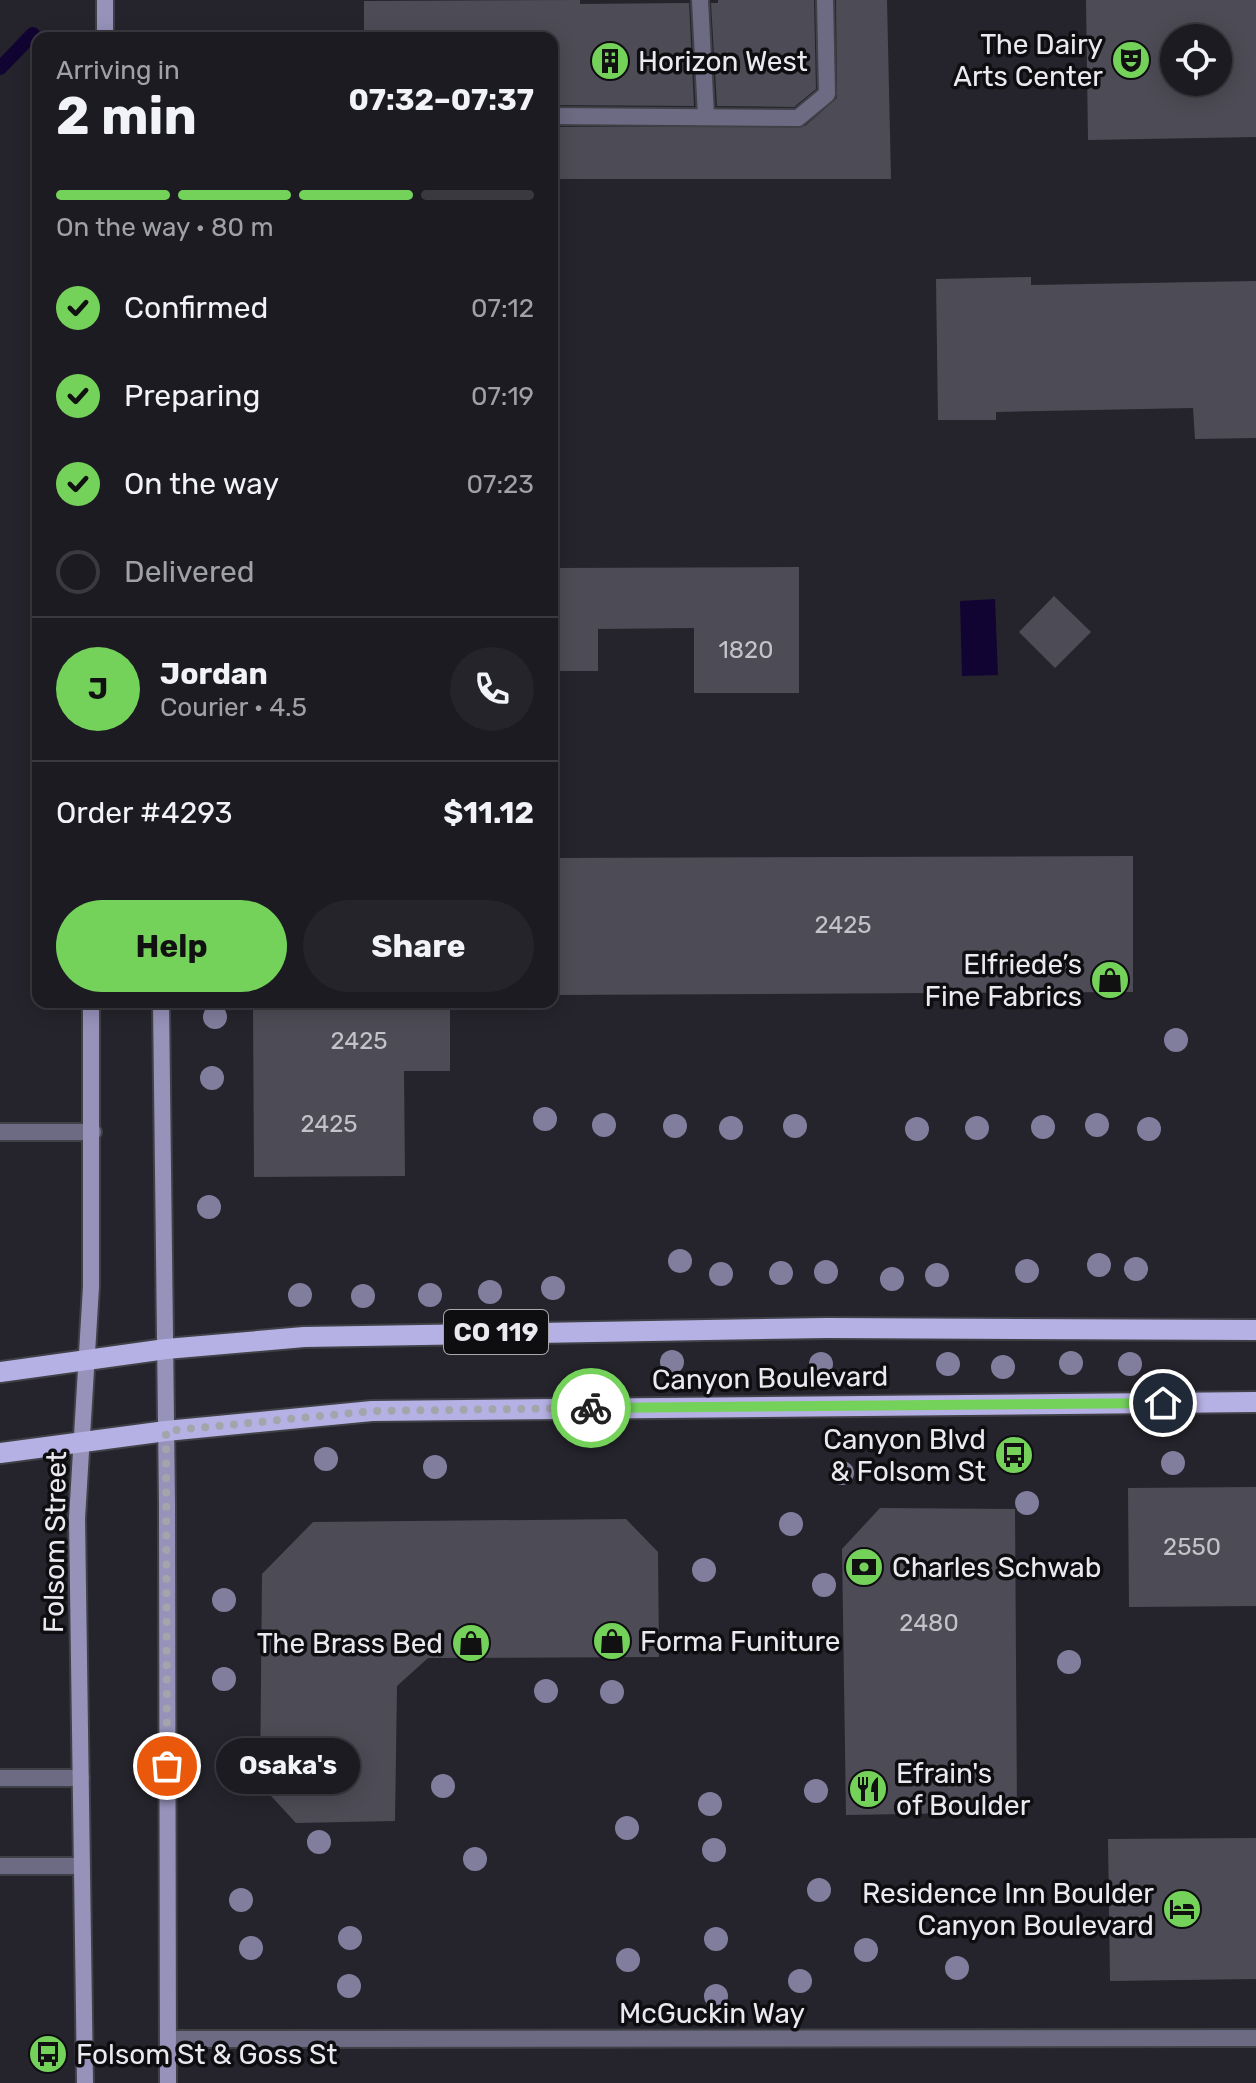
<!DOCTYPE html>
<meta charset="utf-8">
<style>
:root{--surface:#1c1b21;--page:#25242a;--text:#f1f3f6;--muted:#a0a1a5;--line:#3a393f;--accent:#74d25b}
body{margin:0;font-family:Rubik,sans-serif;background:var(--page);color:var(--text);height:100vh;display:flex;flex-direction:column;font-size:30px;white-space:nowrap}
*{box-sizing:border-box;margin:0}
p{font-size:26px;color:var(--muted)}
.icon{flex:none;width:44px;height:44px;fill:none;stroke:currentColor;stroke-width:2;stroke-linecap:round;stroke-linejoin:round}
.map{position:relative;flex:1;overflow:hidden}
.drawer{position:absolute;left:32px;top:32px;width:526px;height:976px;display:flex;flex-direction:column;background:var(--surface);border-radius:16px;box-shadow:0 4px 20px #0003,0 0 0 2px var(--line)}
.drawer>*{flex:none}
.controls{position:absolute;left:1160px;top:24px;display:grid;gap:16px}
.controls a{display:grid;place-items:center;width:72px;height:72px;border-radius:50%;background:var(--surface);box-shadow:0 4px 20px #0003,0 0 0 2px var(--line);font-size:40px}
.pin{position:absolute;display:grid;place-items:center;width:68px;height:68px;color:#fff;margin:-34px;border:4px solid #fff;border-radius:50%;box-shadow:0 2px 8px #0007}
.courier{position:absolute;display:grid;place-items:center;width:80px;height:80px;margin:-40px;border:6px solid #74d25b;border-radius:50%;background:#fff;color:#222;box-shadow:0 2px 10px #0007}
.bubble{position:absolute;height:56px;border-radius:28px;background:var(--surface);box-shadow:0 4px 20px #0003,0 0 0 2px var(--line);font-size:26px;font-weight:700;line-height:56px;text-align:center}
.summary em{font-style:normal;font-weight:700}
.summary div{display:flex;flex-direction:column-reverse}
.summary{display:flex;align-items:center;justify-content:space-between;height:136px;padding:0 24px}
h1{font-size:52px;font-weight:700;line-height:60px}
.bar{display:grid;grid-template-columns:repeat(4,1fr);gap:12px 8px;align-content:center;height:96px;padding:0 24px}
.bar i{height:10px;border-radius:6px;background:var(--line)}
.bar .current{background:var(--accent)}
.bar p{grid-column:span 4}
.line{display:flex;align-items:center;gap:20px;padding:0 24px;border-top:2px solid var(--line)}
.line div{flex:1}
.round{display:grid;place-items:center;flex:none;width:84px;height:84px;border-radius:42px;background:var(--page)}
ol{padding:0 24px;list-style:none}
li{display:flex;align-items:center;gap:24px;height:88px}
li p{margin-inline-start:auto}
li .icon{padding:8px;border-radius:50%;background:var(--accent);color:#111;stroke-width:4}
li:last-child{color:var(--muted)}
li i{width:44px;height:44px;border:4px solid var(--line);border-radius:50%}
.button{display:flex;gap:16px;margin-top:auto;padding:16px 24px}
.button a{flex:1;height:92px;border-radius:48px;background:var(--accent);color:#111;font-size:32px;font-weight:700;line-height:92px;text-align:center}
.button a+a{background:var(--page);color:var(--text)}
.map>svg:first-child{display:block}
.water{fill:#120432}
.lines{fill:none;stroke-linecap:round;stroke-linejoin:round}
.stream{stroke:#120432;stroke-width:14}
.building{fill:#4d4c56;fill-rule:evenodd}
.lane-casing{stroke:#404047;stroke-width:20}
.street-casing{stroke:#404047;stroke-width:20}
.secondary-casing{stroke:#404047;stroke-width:20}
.primary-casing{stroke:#404047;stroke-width:24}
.lane{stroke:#6d6b83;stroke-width:16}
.street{stroke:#6d6b83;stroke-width:16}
.secondary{stroke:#9692ba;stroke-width:16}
.primary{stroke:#b6b1e4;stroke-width:20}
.tree{fill:#817e9d}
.done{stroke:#a4a4ab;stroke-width:8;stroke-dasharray:0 14.4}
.route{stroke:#74d25b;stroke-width:10}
.labels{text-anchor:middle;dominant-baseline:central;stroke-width:7;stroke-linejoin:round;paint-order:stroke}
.number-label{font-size:24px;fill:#c2c2c9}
.shield{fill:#0e0e11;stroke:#a7a7ac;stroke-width:2}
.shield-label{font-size:26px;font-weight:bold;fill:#e9e9ef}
.poi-label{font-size:28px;fill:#e9e9ef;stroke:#0e0e11;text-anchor:end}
.street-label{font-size:28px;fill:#e9e9ef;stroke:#0e0e11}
</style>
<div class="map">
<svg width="1256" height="2083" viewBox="0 0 1256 2083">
<rect width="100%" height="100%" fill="#25242c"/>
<path class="water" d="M995,599L998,675L962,676L960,601Z"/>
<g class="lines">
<path class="stream" d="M0,68L33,34"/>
</g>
<g class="building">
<path d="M580,0V4L689,3L694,106L552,105V38H364V1Z"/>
<path d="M718,0H814L816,89L794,107L717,106L711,3H718Z"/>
<path d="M836,0H887L891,179H552V127L805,126L837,98Z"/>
<path d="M1086,0H1256V137L1088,140ZM1174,38H1218V82H1174Z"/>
<path d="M1031,277V285L1256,281V438L1195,439L1193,408L996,412V420H938L936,279Z"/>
<path d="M799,567V693H694V628L598,629V671H552V568Z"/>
<path d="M1054,596L1091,632L1055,668L1019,632Z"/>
<path d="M1133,856V992L552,995V858Z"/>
<path d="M253,1002H450V1071H404L405,1176L254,1177Z"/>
<path d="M1256,1487V1606L1129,1607L1128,1488Z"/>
<path d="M880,1508L1015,1509L1017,1812L846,1815L842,1549Z"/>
<path d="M626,1519L658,1552L659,1657L428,1658L397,1686L395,1821L296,1823L260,1784L262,1574L313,1522Z"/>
<path d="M1256,1838V1979L1110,1981L1108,1839Z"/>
</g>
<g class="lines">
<defs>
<g id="lane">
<path d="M700,0L706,116"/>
<path d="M552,116L798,118L827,94L825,0"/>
<path d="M0,1132H93"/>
<path d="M0,1778H81"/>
<path d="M0,1866H81"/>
</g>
<path id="street" d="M168,2039L1256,2038"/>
<g id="secondary">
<path d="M105,38V0"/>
<path d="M161,1002L167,1504L168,2083"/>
<path d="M85,2083L77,1518L91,1287V1002"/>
</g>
<g id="primary">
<path d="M0,1372L166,1349L304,1337L827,1328L1256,1330"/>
<path d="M0,1453L166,1431L372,1411L1256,1402"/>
</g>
</defs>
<use href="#lane" class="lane-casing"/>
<use href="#street" class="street-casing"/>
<use href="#secondary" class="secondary-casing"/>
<use href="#primary" class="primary-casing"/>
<use href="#lane" class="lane"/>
<use href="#street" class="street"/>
<use href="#secondary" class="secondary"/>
<use href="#primary" class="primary"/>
</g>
<g class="tree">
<circle cx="215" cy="1017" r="12"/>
<circle cx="1176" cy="1040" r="12"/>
<circle cx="212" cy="1078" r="12"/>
<circle cx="545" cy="1119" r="12"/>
<circle cx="604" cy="1125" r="12"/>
<circle cx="1097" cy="1125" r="12"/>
<circle cx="675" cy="1126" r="12"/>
<circle cx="795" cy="1126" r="12"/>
<circle cx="1043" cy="1127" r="12"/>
<circle cx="731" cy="1128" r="12"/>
<circle cx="977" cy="1128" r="12"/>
<circle cx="917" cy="1129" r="12"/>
<circle cx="1149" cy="1129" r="12"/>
<circle cx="209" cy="1207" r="12"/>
<circle cx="680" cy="1261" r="12"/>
<circle cx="1099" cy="1265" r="12"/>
<circle cx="1136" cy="1269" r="12"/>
<circle cx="1027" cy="1271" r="12"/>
<circle cx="826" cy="1272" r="12"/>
<circle cx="781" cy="1273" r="12"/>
<circle cx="721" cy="1274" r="12"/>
<circle cx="937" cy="1275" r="12"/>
<circle cx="892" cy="1279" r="12"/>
<circle cx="553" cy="1288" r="12"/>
<circle cx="490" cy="1292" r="12"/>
<circle cx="300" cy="1295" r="12"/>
<circle cx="430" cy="1295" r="12"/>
<circle cx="363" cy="1296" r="12"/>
<circle cx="672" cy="1362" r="12"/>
<circle cx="1071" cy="1363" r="12"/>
<circle cx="821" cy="1364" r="12"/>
<circle cx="948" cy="1364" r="12"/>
<circle cx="1130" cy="1364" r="12"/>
<circle cx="1003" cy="1367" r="12"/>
<circle cx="326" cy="1459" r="12"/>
<circle cx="1173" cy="1463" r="12"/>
<circle cx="435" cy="1467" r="12"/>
<circle cx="842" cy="1473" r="12"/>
<circle cx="1027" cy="1503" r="12"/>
<circle cx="791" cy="1524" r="12"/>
<circle cx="704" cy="1570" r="12"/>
<circle cx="824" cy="1585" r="12"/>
<circle cx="224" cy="1600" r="12"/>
<circle cx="1069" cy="1662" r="12"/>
<circle cx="224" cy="1679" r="12"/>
<circle cx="546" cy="1691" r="12"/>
<circle cx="612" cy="1692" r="12"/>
<circle cx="443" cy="1786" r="12"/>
<circle cx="816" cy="1791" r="12"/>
<circle cx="710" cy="1804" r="12"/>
<circle cx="627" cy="1828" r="12"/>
<circle cx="319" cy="1842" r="12"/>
<circle cx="714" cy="1850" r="12"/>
<circle cx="475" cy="1859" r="12"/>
<circle cx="819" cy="1890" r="12"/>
<circle cx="241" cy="1900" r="12"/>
<circle cx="350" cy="1938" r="12"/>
<circle cx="716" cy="1939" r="12"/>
<circle cx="251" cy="1948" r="12"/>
<circle cx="866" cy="1950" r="12"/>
<circle cx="628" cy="1960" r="12"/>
<circle cx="957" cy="1968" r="12"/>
<circle cx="800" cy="1981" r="12"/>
<circle cx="349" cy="1986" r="12"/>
<circle cx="716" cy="1996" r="12"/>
</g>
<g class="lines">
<path class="done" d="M167,1766L166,1431L372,1411L591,1408"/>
<path class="route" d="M591,1408L1163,1403"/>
</g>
<defs>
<symbol id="theatre-disc" viewBox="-11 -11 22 22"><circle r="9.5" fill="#74d25b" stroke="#0e0e11"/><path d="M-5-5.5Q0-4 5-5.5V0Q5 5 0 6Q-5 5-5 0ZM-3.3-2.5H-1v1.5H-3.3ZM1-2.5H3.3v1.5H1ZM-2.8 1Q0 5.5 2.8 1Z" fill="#111"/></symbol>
<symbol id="building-disc" viewBox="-11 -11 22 22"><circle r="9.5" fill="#74d25b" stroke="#0e0e11"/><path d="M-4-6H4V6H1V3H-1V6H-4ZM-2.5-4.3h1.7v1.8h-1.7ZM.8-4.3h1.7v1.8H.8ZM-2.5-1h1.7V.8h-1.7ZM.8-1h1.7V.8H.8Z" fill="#111"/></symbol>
<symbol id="shop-disc" viewBox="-11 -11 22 22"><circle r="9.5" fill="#74d25b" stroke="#0e0e11"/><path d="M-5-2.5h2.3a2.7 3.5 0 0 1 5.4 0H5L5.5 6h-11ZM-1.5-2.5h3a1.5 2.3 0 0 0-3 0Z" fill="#111"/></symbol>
<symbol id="bus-disc" viewBox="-11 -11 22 22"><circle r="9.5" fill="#74d25b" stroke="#0e0e11"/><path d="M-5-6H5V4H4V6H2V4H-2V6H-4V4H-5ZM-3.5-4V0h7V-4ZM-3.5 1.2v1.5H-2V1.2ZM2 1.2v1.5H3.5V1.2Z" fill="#111"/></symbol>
<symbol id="bank-disc" viewBox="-11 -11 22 22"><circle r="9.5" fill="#74d25b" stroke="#0e0e11"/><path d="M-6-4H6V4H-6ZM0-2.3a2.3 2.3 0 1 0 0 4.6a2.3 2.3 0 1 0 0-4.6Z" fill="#111"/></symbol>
<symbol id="restaurant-disc" viewBox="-11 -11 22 22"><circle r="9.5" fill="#74d25b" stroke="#0e0e11"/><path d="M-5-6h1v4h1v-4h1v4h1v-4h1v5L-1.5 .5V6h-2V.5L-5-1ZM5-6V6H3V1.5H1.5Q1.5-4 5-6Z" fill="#111"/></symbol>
<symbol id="hotel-disc" viewBox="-11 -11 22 22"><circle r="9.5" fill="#74d25b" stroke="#0e0e11"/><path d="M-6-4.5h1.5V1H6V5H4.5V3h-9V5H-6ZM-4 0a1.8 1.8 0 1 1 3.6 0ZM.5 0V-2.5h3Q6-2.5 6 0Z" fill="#111"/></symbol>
</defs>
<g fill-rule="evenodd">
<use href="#theatre-disc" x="1109" y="38" width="44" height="44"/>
<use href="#building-disc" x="588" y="39" width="44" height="44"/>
<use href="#shop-disc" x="1088" y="958" width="44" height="44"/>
<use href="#bus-disc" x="992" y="1433" width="44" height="44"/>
<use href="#bank-disc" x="842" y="1545" width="44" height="44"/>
<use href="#shop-disc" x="590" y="1619" width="44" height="44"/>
<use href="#shop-disc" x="449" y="1621" width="44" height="44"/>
<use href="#restaurant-disc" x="846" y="1767" width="44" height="44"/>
<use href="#hotel-disc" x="1160" y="1887" width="44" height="44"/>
<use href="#bus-disc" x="26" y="2032" width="44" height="44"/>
</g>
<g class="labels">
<g class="number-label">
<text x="746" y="650">1820</text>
<text x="843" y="925">2425</text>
<text x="359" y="1041">2425</text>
<text x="329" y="1124">2425</text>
<text x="1192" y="1547">2550</text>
<text x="929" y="1623">2480</text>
</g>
<rect class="shield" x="444" y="1310" width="104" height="44" rx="6"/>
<g class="shield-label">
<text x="496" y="1332">CO 119</text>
</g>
<g class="poi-label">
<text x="1103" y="44">The Dairy<tspan x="1103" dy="32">Arts Center</tspan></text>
<text x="638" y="61" text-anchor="start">Horizon West</text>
<text x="1082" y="964">Elfriede’s<tspan x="1082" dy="32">Fine Fabrics</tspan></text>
<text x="986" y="1439">Canyon Blvd<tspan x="986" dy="32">&amp; Folsom St</tspan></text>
<text x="892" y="1567" text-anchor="start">Charles Schwab</text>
<text x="640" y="1641" text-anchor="start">Forma Funiture</text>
<text x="443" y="1643">The Brass Bed</text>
<text x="896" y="1773" text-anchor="start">Efrain's<tspan x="896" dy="32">of Boulder</tspan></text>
<text x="1154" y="1893">Residence Inn Boulder<tspan x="1154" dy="32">Canyon Boulevard</tspan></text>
<text x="76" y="2054" text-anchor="start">Folsom St &amp; Goss St</text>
</g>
<g class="street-label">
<text transform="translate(770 1378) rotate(-1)">Canyon Boulevard</text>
<text transform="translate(55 1542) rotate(-89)">Folsom Street</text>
<text x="712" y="2013">McGuckin Way</text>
</g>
</g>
</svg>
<div class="controls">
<a><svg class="icon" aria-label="locate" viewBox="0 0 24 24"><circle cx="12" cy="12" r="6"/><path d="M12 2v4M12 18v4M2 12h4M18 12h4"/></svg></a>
</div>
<div class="pin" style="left:167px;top:1766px;background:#ea580c"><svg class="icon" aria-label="bag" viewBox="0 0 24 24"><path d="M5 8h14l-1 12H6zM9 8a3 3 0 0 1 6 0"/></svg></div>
<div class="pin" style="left:1163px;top:1403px;background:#1f2937"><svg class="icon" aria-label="home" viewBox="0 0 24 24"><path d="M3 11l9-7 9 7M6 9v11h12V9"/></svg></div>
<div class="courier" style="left:591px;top:1408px"><svg class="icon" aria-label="bike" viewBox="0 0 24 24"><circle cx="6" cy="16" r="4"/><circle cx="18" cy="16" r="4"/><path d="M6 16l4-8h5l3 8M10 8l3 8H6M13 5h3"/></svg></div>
<div class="bubble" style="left:216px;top:1738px;width:144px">Osaka's</div>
<section class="drawer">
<div class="summary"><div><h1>2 min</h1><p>Arriving in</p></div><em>07:32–07:37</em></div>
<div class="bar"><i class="current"></i><i class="current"></i><i class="current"></i><i></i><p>On the way · 80 m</p></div>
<ol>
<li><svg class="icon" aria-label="check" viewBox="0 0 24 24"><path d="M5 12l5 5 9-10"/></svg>Confirmed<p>07:12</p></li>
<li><svg class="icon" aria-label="check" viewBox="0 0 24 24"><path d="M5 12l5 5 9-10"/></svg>Preparing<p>07:19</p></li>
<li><svg class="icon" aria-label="check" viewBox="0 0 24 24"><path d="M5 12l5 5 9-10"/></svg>On the way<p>07:23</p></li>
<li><i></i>Delivered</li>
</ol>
<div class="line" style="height:144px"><b class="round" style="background:var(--accent);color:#111">J</b><div><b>Jordan</b><p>Courier · 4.5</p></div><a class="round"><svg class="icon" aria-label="phone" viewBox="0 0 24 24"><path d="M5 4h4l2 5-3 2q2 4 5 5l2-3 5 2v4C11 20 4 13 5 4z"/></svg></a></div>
<div class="line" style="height:104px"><div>Order #4293</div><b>$11.12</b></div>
<div class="button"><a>Help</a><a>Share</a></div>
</section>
</div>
